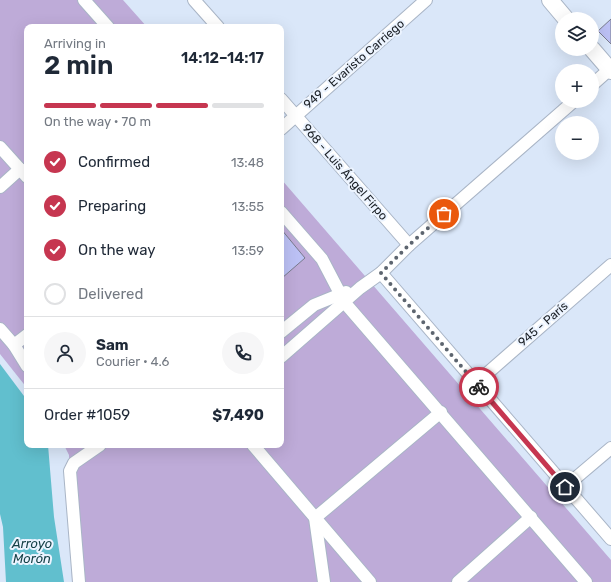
<!DOCTYPE html>
<meta charset="utf-8">
<style>
:root{--surface:#fff;--page:#f6f6f7;--text:#1f2937;--muted:#747a83;--line:#e0e1e3;--accent:#c63650}
body{margin:0;font-family:Rubik,sans-serif;background:var(--page);color:var(--text);height:100vh;display:flex;flex-direction:column;font-size:15px;white-space:nowrap}
*{box-sizing:border-box;margin:0}
p{font-size:13px;color:var(--muted)}
.icon{flex:none;width:22px;height:22px;fill:none;stroke:currentColor;stroke-width:2;stroke-linecap:round;stroke-linejoin:round}
.map{position:relative;flex:1;overflow:hidden}
.side{position:absolute;left:24px;top:24px;width:260px;height:424px;display:flex;flex-direction:column;background:var(--surface);border-radius:8px;box-shadow:0 4px 16px #0002}
.side>*{flex:none}
.tools{position:absolute;left:555px;top:12px;display:grid;gap:8px}
.tools a{display:grid;place-items:center;width:44px;height:44px;border-radius:50%;background:var(--surface);box-shadow:0 4px 16px #0002;font-size:20px}
.pin{position:absolute;display:grid;place-items:center;width:34px;height:34px;color:#fff;margin:-17px;border:2px solid #fff;border-radius:50%;box-shadow:0 1px 4px #0007}
.courier{position:absolute;display:grid;place-items:center;width:40px;height:40px;margin:-20px;border:3px solid #c63650;border-radius:50%;background:#fff;color:#222;box-shadow:0 1px 5px #0007}
.headline em{font-style:normal;font-weight:600}
.headline div{display:flex;flex-direction:column-reverse}
.headline{display:flex;align-items:center;justify-content:space-between;height:68px;padding:0 20px}
h1{font-size:26px;font-weight:600;line-height:30px}
.bar{display:grid;grid-template-columns:repeat(4,1fr);gap:6px 4px;align-content:center;height:48px;padding:0 20px}
.bar i{height:5px;border-radius:3px;background:var(--line)}
.bar .on{background:var(--accent)}
.bar p{grid-column:span 4}
.line{display:flex;align-items:center;gap:10px;padding:0 20px;border-top:1px solid var(--line)}
.line div{flex:1}
.round{display:grid;place-items:center;flex:none;width:42px;height:42px;border-radius:21px;background:var(--page)}
ol{padding:0 20px;list-style:none}
li{display:flex;align-items:center;gap:12px;height:44px}
li p{margin-inline-start:auto}
li .icon{padding:4px;border-radius:50%;background:var(--accent);color:#fff;stroke-width:4}
li:last-child{color:var(--muted)}
li i{width:22px;height:22px;border:2px solid var(--line);border-radius:50%}
.map>svg:first-child{display:block}
.green{fill:#beabd8}
.water{fill:#61bfce}
.building{fill:#bcc1f5;stroke:#797b8d}
.lines{fill:none;stroke-linecap:round;stroke-linejoin:round}
.minor-casing{stroke:#a9b5c6;stroke-width:14}
.major-casing{stroke:#a9b5c6;stroke-width:18}
.minor{stroke:#fff;stroke-width:12}
.major{stroke:#fff;stroke-width:16}
.done{stroke:#5d656f;stroke-width:4;stroke-dasharray:0 7.2}
.route{stroke:#c63650;stroke-width:5}
.labels{text-anchor:middle;dominant-baseline:central;stroke-width:4;stroke-linejoin:round;paint-order:stroke}
.street-label{font-size:12px;fill:#1a1f25;stroke:#ecf4ff}
.water-label{font-size:13px;font-style:italic;fill:#154147;stroke:#ecf4ff}
</style>
<div class="map">
<svg width="611" height="582" viewBox="0 0 611 582">
<rect width="100%" height="100%" fill="#dae7f9"/>
<g class="green">
<path d="M0,0H123L147,27H27V388L0,354Z"/>
<path d="M281,179L611,560V582H72L69,455L64,445H281Z"/>
</g>
<path class="water" d="M0,364L27,400V445H48L54,517L64,582H6L3,527L0,514Z"/>
<g class="building">
<path d="M611,19V44L598,31Z"/>
<path d="M281,229L305,258L282,278L281,277Z"/>
</g>
<g class="lines">
<defs>
<g id="minor">
<path d="M84,0L108,27"/>
<path d="M194,0L218,27"/>
<path d="M592,85L611,68"/>
<path d="M281,99L409,245"/>
<path d="M281,129L426,0"/>
<path d="M0,147L27,177"/>
<path d="M0,187L20,169"/>
<path d="M281,212L322,259L345,303L586,582"/>
<path d="M381,273L611,539"/>
<path d="M0,329L14,345"/>
<path d="M281,332L314,305L346,292"/>
<path d="M27,335L14,345L27,366"/>
<path d="M281,357L360,288L381,273L409,245L574,101"/>
<path d="M475,384L611,265"/>
<path d="M253,445L370,582"/>
<path d="M565,487L611,448"/>
<path d="M79,582L70,471L74,463L100,445"/>
<path d="M324,582L315,518L441,412"/>
<path d="M458,582L531,517"/>
</g>
<g id="major">
<path d="M550,0L566,19"/>
<path d="M592,49L611,71"/>
</g>
</defs>
<use href="#minor" class="minor-casing"/>
<use href="#major" class="major-casing"/>
<use href="#minor" class="minor"/>
<use href="#major" class="major"/>
</g>
<g class="lines">
<path class="done" d="M444,214L409,245L381,273L479,387"/>
<path class="route" d="M479,387L565,487"/>
</g>
<g class="labels">
<g class="street-label">
<text transform="translate(354 64) rotate(-41)">949 - Evaristo Carriego</text>
<text transform="translate(345 172) rotate(49)">968 - Luis Ángel Firpo</text>
<text transform="translate(543 324) rotate(-41)">945 - París</text>
</g>
<g class="water-label">
<text x="32" y="543">Arroyo<tspan x="32" dy="15">Morón</tspan></text>
</g>
</g>
</svg>
<div class="tools">
<a><svg class="icon" aria-label="layers" viewBox="0 0 24 24"><path d="M12 4l9 5-9 5-9-5zM3 14l9 5 9-5"/></svg></a>
<a>+</a>
<a>−</a>
</div>
<div class="pin" style="left:444px;top:214px;background:#ea580c"><svg class="icon" aria-label="bag" viewBox="0 0 24 24"><path d="M5 8h14l-1 12H6zM9 8a3 3 0 0 1 6 0"/></svg></div>
<div class="pin" style="left:565px;top:487px;background:#1f2937"><svg class="icon" aria-label="home" viewBox="0 0 24 24"><path d="M3 11l9-7 9 7M6 9v11h12V9"/></svg></div>
<div class="courier" style="left:479px;top:387px"><svg class="icon" aria-label="bike" viewBox="0 0 24 24"><circle cx="6" cy="16" r="4"/><circle cx="18" cy="16" r="4"/><path d="M6 16l4-8h5l3 8M10 8l3 8H6M13 5h3"/></svg></div>
<section class="side">
<div class="headline"><div><h1>2 min</h1><p>Arriving in</p></div><em>14:12–14:17</em></div>
<div class="bar"><i class="on"></i><i class="on"></i><i class="on"></i><i></i><p>On the way · 70 m</p></div>
<ol>
<li><svg class="icon" aria-label="check" viewBox="0 0 24 24"><path d="M5 12l5 5 9-10"/></svg>Confirmed<p>13:48</p></li>
<li><svg class="icon" aria-label="check" viewBox="0 0 24 24"><path d="M5 12l5 5 9-10"/></svg>Preparing<p>13:55</p></li>
<li><svg class="icon" aria-label="check" viewBox="0 0 24 24"><path d="M5 12l5 5 9-10"/></svg>On the way<p>13:59</p></li>
<li><i></i>Delivered</li>
</ol>
<div class="line" style="height:72px"><a class="round"><svg class="icon" aria-label="person" viewBox="0 0 24 24"><circle cx="12" cy="8" r="4"/><path d="M4 21q1-7 8-7t8 7"/></svg></a><div><b>Sam</b><p>Courier · 4.6</p></div><a class="round"><svg class="icon" aria-label="phone" viewBox="0 0 24 24"><path d="M5 4h4l2 5-3 2q2 4 5 5l2-3 5 2v4C11 20 4 13 5 4z"/></svg></a></div>
<div class="line" style="height:52px"><div>Order #1059</div><b>$7,490</b></div>
</section>
</div>
